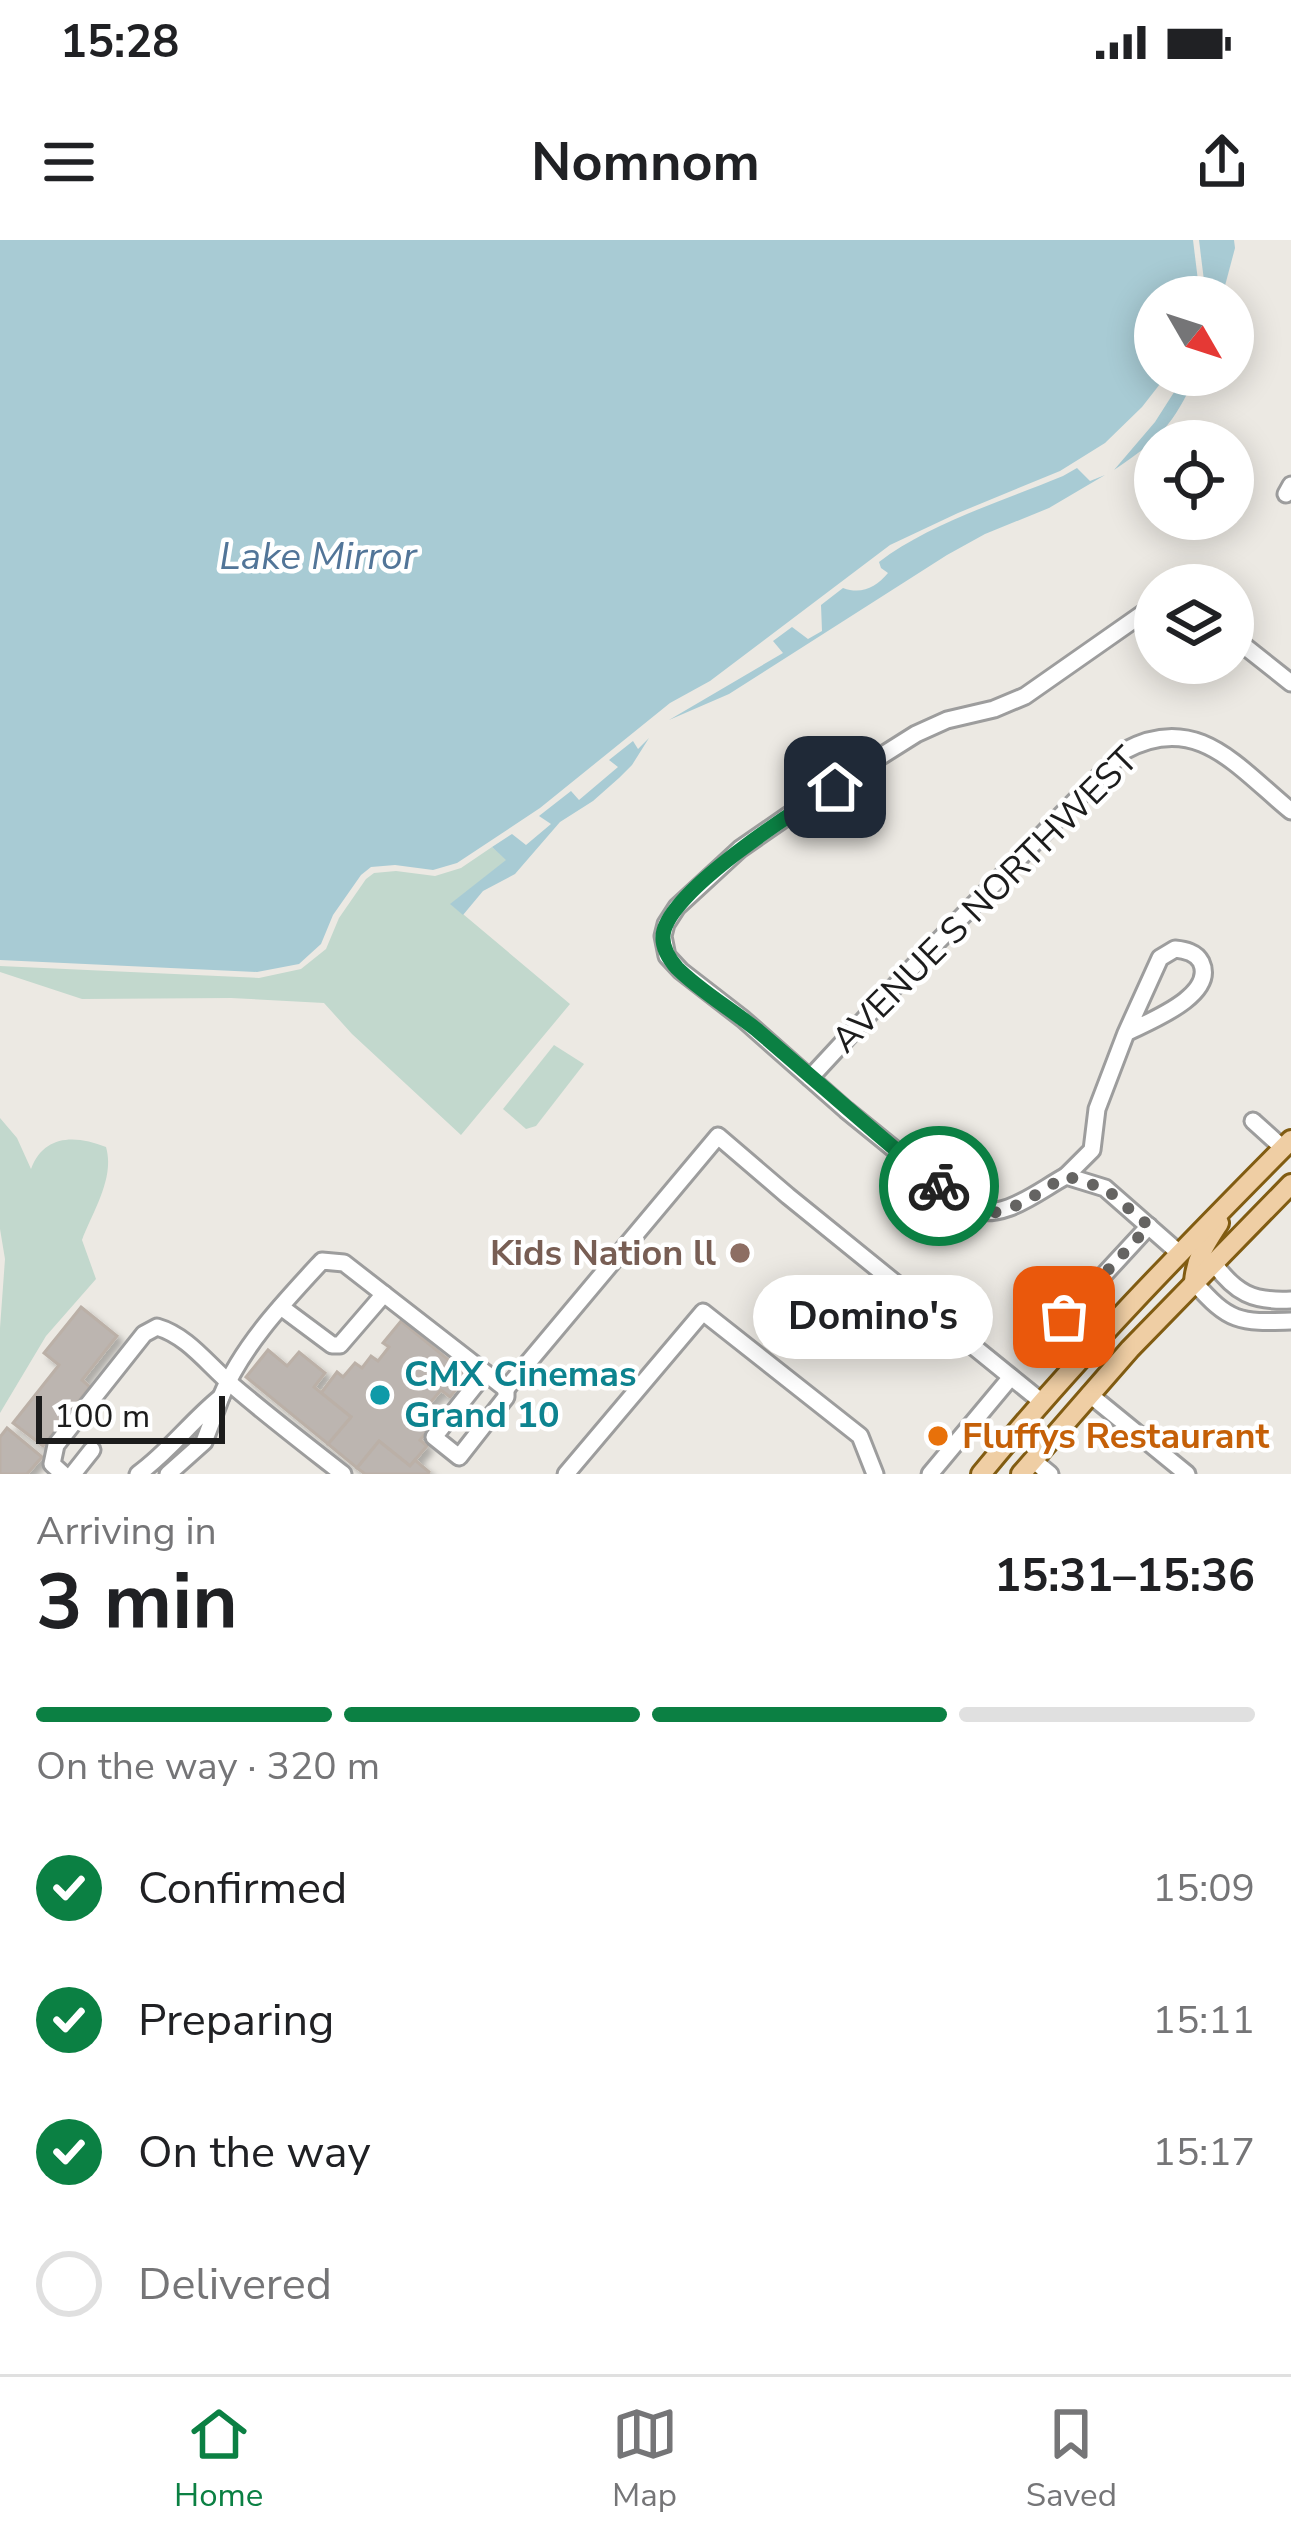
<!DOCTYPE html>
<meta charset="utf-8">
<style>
:root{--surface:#fff;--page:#f2f2f2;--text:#202124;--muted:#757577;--line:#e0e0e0;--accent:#0b8043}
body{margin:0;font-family:"Nunito Sans",sans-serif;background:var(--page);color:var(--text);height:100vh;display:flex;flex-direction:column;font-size:45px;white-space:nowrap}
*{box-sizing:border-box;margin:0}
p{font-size:39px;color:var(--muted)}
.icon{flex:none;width:66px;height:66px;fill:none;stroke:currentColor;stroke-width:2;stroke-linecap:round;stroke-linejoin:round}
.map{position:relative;height:1234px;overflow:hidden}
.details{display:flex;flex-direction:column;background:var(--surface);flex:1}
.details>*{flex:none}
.needle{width:78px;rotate:129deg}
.buttons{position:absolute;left:1134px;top:36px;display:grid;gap:24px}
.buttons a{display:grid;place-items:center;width:120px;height:120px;border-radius:50%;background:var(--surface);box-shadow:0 6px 30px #0003;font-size:60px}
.scale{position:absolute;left:36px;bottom:30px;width:189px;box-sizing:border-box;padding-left:12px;border:6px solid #1c1c1c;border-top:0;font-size:33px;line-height:42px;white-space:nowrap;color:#1c1c1c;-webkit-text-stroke:9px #fff;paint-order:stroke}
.pin{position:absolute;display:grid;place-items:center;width:102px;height:102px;color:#fff;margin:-51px;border-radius:24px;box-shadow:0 6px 18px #0006}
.courier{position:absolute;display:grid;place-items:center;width:120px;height:120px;margin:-60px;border:9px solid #0b8043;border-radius:50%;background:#fff;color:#222;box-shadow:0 3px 15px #0007}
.bubble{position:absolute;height:84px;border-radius:42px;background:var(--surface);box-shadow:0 6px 30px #0003;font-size:39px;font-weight:700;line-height:84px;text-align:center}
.overview em{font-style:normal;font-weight:700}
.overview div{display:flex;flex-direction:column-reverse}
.overview{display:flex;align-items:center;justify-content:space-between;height:204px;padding:0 36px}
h1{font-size:78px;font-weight:700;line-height:90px}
.bar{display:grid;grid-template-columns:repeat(4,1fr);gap:18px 12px;align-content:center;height:144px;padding:0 36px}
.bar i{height:15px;border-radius:9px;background:var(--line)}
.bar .on{background:var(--accent)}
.bar p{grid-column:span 4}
ol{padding:0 36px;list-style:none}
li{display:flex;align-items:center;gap:36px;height:132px}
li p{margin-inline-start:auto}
li .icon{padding:12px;border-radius:50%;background:var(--accent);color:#fff;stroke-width:4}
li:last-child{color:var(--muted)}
li i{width:66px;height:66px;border:6px solid var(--line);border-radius:50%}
.status{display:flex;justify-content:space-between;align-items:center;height:84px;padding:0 60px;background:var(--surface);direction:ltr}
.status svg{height:33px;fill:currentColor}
header{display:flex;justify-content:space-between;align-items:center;height:156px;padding:0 36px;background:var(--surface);font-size:54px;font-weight:700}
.tabs{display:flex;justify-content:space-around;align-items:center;height:168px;border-top:3px solid var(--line);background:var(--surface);font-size:33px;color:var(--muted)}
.tabs a{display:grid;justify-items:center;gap:6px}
.tabs .on{color:var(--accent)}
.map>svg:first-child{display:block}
.wetland{fill:#c2d8cd}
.water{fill:#a8cbd4}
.building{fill:#bcb5b0;stroke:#bbb0a7;stroke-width:3;filter:url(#shadow)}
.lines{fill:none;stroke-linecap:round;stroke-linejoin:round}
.minor-casing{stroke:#9d9d9d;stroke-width:21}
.major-casing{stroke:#815c12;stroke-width:24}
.minor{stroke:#fff;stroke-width:15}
.major{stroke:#efcea4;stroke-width:18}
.done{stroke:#656462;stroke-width:12;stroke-dasharray:0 21.6}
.route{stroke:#0b8043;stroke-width:15}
.education-dot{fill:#8d6e63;stroke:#fff;stroke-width:4.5}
.culture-dot{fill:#0f9aa8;stroke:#fff;stroke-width:4.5}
.food-dot{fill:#e8710a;stroke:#fff;stroke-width:4.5}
.labels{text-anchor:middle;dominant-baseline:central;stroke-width:9;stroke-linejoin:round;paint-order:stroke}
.street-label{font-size:36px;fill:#1c1c1c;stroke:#fff}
.education-label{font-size:36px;font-weight:bold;fill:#785e54;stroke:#fff;text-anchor:end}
.culture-label{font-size:36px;font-weight:bold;fill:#0d838f;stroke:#fff;text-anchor:start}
.food-label{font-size:36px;font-weight:bold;fill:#c56008;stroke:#fff;text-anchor:start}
.water-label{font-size:39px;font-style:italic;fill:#527598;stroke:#fff}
</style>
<div class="status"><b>15:28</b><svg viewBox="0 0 49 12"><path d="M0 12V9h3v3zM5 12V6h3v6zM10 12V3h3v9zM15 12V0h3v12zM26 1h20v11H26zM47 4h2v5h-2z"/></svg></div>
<header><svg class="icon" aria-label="menu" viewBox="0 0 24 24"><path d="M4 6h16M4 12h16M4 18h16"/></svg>Nomnom<svg class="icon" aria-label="share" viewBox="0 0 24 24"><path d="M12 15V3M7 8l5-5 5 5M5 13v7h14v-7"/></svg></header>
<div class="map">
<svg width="1291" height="1234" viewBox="0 0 1291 1234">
<defs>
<filter id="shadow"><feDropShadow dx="5.5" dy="5.5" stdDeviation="3" flood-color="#0004"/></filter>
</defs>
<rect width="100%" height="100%" fill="#ece9e3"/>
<g class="wetland">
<path d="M492,607L507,620L451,664L570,764L461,895L352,794L324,763L231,758L82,759L0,732V726L259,738L301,729L326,709L339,678L366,639L374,633L396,631L435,636L461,628Z"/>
<path d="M554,805L584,824L536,886L526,889L503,869Z"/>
<path d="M0,878L17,898L31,929C44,894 76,895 106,907C115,938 93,971 82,1000L96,1039L46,1096L0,1173V1088L5,1019L0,989Z"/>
</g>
<g class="water">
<path d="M0,0H1193L1200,57H1155V135H1167L1142,167L1105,203L1060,231L958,273L890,305L710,441L670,463L540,568L457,623L433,630L395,625L371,627L361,635L333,675L321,704L299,724L257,732L0,720Z"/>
<path d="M1199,0H1234L1235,8L1222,57H1206Z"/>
<path d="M1185,135H1196C1174,184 1159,200 1114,230L1155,182Z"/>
<path d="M1077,228L1090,241L1105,235L1049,268L985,294L947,315L729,454L669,480L783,413L773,401L792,387L808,399L822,391L821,365L843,348C862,355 876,347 888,333L881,328L879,322C928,284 1005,260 1063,236Z"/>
<path d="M649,498L632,525L619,538L593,561L560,582L515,634L483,651L463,675L450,664L506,620L492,607L512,594L526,605L551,584L539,576L571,551L579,560L618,527L609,520L633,501L638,509Z"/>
</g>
<g class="building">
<path d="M81,1067L117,1096L82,1140L90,1147L43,1206L13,1183L59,1125L44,1113Z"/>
<path d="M401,1081L467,1135L450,1157L441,1150L429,1164L435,1169L425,1182L431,1187L420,1200L427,1206L410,1226L379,1201L357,1228L328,1204L351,1177L321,1153L337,1132L343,1137L355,1123L362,1128L371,1116L378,1121L389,1107L383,1103Z"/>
<path d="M268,1110L287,1126L299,1112L325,1133L314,1147L351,1177L328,1204L246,1137Z"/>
<path d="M7,1188L42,1217L27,1234H0V1197Z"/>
<path d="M379,1201L410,1226L415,1220L429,1232L428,1234H365L357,1228Z"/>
</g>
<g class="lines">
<defs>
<g id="minor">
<path d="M1286,254L1291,245"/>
<path d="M1155,365L1025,456L994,469L947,480L916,494L805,564L740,609L677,667L666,684L663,696L667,716L681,731L743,779L846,870L968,969C1004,981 1035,953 1066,936L1105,948L1178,1012"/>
<path d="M1233,397L1291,443"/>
<path d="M810,838L910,730L1124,511C1197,471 1237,527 1291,571"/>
<path d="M1253,881L1283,908"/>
<path d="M1066,936L1092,910L1097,869L1126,793L1160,718L1175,709C1185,710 1196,712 1201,722C1217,756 1147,782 1126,793"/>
<path d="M1213,1022C1235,1053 1253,1062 1291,1060"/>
<path d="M1194,1042C1229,1082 1239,1083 1291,1081"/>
<path d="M281,1067L332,1105H340L384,1054"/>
<path d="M1065,1077L1149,986"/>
<path d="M485,1133L434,1197L459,1217L506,1157V1149"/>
<path d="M1089,1154L1187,1234"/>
<path d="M221,1157C242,1106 284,1062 322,1021L344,1023L506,1149L718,896L788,956L1042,1162"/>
<path d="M1033,1220L1050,1234"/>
<path d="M63,1234L52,1224L56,1205L144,1094L157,1087C188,1096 208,1125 232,1145C268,1176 306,1205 343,1234"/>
<path d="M73,1234L92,1210"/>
<path d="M138,1234C169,1212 191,1181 221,1157L204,1202L168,1234"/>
<path d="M566,1234L703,1072L860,1196L875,1234"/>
<path d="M930,1234L1011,1137"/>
</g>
<g id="major">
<path d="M1194,1042C1196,1017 1206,1003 1219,983"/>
<path d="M981,1234C1078,1116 1184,1008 1291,900"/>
<path d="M1021,1234L1130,1109L1291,944"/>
</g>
</defs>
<use href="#minor" class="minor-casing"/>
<use href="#major" class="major-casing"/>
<use href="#minor" class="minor"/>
<use href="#major" class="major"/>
</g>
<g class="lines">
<path class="done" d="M939,946C949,954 958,964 970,969C1002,984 1039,951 1066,936L1106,949L1149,986L1064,1077"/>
<path class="route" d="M835,547C797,569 667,652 663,695C662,707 669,719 677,728C700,751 731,769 757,790C818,842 877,895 939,946"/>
</g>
<circle class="education-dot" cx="740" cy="1013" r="12"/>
<circle class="culture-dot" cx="380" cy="1155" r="12"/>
<circle class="food-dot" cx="938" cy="1196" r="12"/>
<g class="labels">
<g class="street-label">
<text transform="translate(985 660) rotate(-45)">AVENUE S NORTHWEST</text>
</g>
<g class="education-label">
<text x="716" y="1013">Kids Nation ll</text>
</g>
<g class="culture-label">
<text x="404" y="1134">CMX Cinemas<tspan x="404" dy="41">Grand 10</tspan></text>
</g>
<g class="food-label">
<text x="962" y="1196">Fluffys Restaurant</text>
</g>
<g class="water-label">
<text x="318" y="316">Lake Mirror</text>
</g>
</g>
</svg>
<div class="buttons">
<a><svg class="needle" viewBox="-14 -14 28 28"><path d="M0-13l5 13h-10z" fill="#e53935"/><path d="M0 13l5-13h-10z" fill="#757577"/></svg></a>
<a><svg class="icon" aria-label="locate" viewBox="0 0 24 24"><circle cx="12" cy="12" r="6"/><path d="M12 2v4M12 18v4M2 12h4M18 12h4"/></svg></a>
<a><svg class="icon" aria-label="layers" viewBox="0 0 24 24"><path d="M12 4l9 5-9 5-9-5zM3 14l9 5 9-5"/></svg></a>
</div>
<div class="scale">100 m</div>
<div class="pin" style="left:1064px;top:1077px;background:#ea580c"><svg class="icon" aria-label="bag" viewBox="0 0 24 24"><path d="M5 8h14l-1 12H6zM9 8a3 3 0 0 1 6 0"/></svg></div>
<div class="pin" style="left:835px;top:547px;background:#1f2937"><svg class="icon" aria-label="home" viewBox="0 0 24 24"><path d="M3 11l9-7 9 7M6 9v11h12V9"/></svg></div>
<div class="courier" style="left:939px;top:946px"><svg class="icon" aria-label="bike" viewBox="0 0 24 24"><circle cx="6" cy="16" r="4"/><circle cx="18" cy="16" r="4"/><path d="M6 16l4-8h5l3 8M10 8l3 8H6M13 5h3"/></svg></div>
<div class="bubble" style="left:753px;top:1035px;width:240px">Domino's</div>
</div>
<section class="details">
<div class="overview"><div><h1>3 min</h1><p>Arriving in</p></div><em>15:31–15:36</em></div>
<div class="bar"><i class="on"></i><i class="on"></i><i class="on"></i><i></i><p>On the way · 320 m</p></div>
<ol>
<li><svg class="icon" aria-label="check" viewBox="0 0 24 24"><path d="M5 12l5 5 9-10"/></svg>Confirmed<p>15:09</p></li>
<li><svg class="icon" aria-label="check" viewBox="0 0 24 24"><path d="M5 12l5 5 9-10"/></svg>Preparing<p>15:11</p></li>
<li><svg class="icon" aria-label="check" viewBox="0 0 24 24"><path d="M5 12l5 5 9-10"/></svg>On the way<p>15:17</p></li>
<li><i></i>Delivered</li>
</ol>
</section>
<nav class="tabs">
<a class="on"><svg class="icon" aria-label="home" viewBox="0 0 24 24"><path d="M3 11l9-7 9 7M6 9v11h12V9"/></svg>Home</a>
<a><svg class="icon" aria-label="map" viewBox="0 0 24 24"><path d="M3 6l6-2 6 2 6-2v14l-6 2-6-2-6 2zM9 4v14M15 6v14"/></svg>Map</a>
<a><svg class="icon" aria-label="saved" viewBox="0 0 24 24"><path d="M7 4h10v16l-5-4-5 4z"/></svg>Saved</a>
</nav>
